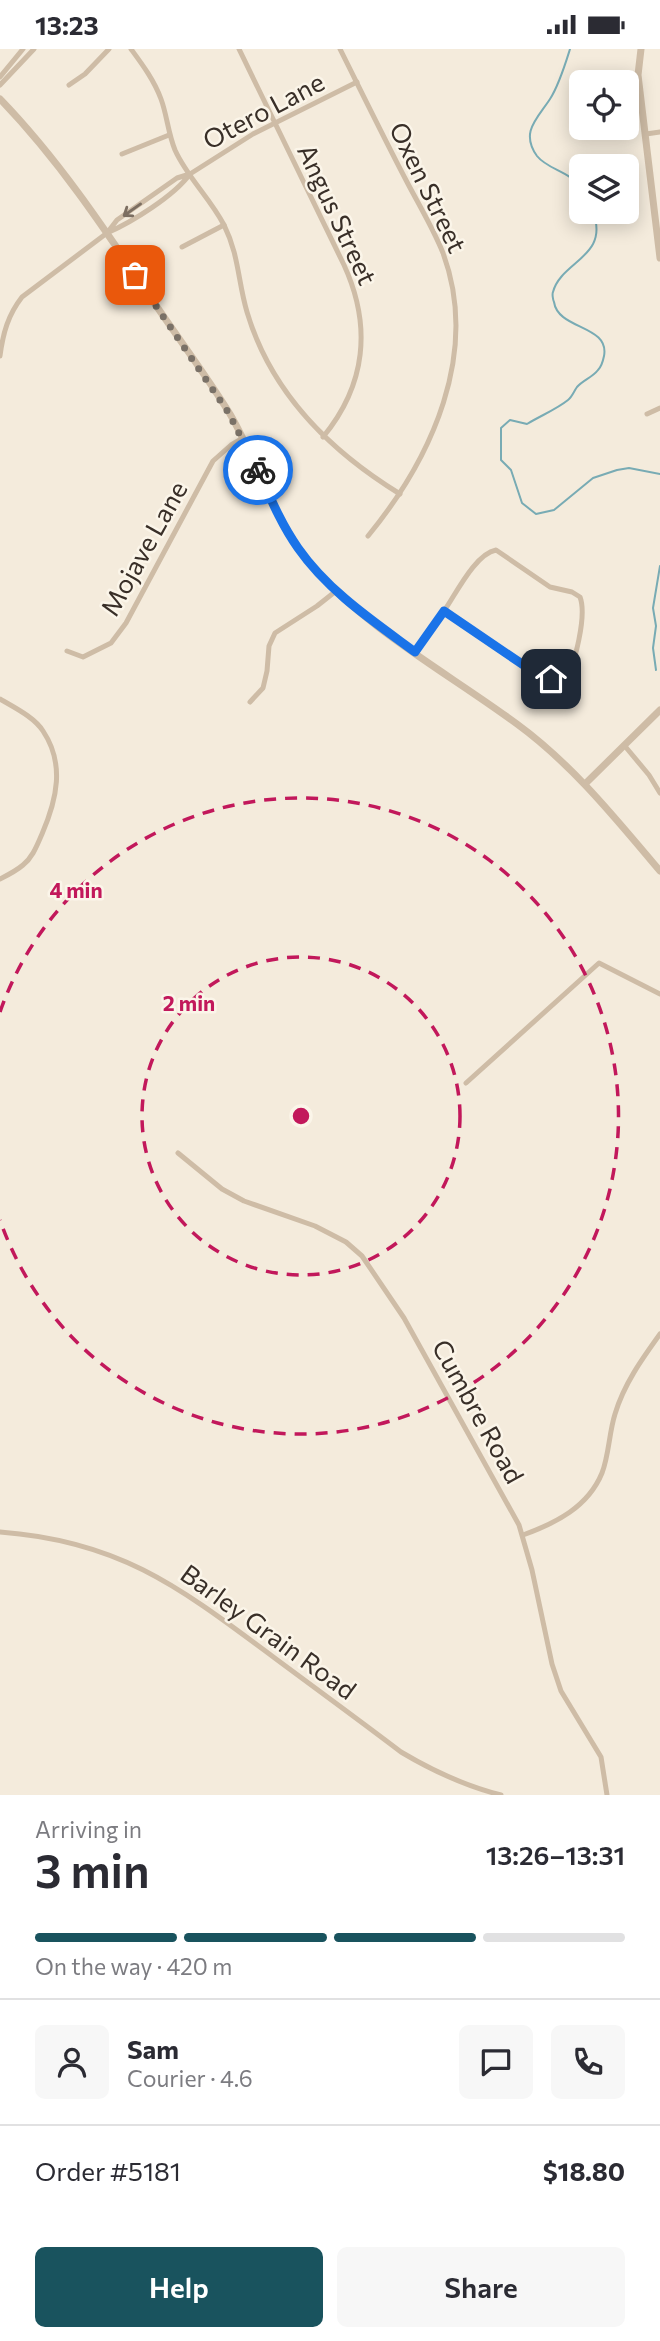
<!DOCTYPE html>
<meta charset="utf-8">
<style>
:root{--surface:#fff;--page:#f7f7f7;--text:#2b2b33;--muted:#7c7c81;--line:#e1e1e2;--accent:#19535e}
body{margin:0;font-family:Commissioner,sans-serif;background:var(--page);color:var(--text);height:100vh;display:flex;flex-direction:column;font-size:26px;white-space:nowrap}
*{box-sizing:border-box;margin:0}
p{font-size:23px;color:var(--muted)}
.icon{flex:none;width:38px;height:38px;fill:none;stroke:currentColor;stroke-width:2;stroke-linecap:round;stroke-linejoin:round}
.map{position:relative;height:1746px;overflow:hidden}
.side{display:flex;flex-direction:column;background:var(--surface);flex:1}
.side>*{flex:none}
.controls{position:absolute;left:569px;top:21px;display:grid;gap:14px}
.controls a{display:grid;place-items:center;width:70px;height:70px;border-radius:10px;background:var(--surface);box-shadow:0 4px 18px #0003;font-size:35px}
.pin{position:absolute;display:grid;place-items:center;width:60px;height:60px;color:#fff;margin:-30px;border-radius:14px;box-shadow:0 4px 10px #0006}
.courier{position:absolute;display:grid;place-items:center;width:70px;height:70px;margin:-35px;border:5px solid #1a73e8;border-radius:50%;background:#fff;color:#222;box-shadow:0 2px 9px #0007}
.overview em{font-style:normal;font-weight:600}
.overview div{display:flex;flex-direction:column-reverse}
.overview{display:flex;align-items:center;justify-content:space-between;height:119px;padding:0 35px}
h1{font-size:46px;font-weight:600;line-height:52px}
.bar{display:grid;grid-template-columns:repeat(4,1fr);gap:10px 7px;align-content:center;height:84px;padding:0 35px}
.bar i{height:9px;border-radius:5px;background:var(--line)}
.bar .selected{background:var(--accent)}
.bar p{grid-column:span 4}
.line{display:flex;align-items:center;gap:18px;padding:0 35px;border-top:2px solid var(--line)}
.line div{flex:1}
.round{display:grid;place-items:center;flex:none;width:74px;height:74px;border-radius:10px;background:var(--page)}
.action{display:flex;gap:14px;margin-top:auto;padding:14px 35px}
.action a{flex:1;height:80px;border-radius:10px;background:var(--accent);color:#fff;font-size:28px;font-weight:600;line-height:80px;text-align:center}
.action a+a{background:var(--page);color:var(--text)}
.status{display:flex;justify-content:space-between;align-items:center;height:49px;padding:0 35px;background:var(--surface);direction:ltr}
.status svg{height:19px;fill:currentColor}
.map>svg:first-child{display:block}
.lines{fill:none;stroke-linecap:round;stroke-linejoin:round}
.stream{stroke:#78abb4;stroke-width:2}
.minor{stroke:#cebca6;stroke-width:5}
.tertiary{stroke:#cebca6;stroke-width:7}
.oneway{stroke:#7c6e61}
.done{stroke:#7a7167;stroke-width:7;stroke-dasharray:0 12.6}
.route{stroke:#1a73e8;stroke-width:9}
.ring{fill:none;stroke:#c2185b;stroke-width:3.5;stroke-dasharray:12 9}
.labels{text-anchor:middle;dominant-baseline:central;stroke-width:5;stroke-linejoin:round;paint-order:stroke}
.street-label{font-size:26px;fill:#392f28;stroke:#fbf5e9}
.centre{fill:#c2185b;stroke:#fbf5e9;stroke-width:3.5}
.ring-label{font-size:21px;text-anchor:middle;font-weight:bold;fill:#c2185b;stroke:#fbf5e9;stroke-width:5;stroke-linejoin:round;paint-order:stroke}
</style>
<div class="status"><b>13:23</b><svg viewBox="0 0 49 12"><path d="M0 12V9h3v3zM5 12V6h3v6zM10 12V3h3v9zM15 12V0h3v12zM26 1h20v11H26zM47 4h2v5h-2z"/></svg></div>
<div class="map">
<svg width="660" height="1746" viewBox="0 0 660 1746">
<rect width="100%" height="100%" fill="#f4ebdc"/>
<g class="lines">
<g class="stream">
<path d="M570,0C565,16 559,36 550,50C537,70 520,83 537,107C547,120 570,123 581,138"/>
<path d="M593,163C610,208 561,212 553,243C552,245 553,251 554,253C558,281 610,276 604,307C603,312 602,317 598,321C593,328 583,331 577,338C574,342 572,348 568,351C557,360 540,367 527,375L510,371L501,379V411L511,421L522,454L536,465L554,461L593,429L617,421L629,419L660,425"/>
<path d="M656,621L653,599L656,577L653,559L660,517"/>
</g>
<g class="minor">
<path d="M131,0C142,15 154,31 161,50C167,66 168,84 175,101C187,128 210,149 224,176C239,206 238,233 247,263C271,344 330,402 400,445"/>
<path d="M239,0L344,216C372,277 366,336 323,388"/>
<path d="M340,0C362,44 384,89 407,133C419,156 433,179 443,204C480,304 432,409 368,487"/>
<path d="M0,28L23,0"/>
<path d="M0,36L34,0"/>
<path d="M69,36L85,25L109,0"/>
<path d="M646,85L660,83"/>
<path d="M122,105L169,86"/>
<path d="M190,125C174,147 132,173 107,184L117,171L177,129L190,125L253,85L357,33"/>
<path d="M182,198L224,176"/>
<path d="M0,307C3,284 8,266 22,248L107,184"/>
<path d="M647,365L660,359"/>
<path d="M496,501L550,538L572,543L580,548C587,566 575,616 565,631C532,631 472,581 444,562C456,545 475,505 496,501Z"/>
<path d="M67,602L83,608L111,594L126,574L213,412L231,396L243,389"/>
<path d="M415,603L444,562"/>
<path d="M0,650C15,659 34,668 43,682C65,715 57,750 42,785C37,796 33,808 23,816C16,822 8,826 0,830"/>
<path d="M250,653L263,639L267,622L269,597L275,584L317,557L336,542"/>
<path d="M624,696L649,726L660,744"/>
<path d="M466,1034L599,914L660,945"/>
<path d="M178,1104L222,1140L244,1152L315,1177L346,1193L362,1207L404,1269L519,1476L532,1521L552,1615L561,1642L601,1708L607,1746"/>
<path d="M0,1483C120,1492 179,1538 272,1607C315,1639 359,1671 401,1703C433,1722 465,1737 501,1746"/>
<path d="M523,1486C556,1474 588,1458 602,1424C609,1406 609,1384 615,1365C624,1335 642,1310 660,1285"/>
</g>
<g class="tertiary">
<path d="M641,0L638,26L660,209"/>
<path d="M0,50C59,111 106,182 153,252C178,289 206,326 230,365C259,415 274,473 313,518C366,580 451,626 517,675C573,716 616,770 660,822"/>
<path d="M585,735L660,661"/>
</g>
</g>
<defs><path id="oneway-shaft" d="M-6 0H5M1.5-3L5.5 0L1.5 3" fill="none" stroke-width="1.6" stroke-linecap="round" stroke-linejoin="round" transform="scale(1.75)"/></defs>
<use class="oneway" href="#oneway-shaft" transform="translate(132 161) rotate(145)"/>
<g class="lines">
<path class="done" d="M135,226L228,363L258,421"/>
<path class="route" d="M258,421C270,448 281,475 298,499C328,542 373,572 415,603L444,562L525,617L551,630"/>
</g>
<g class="ring">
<circle cx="301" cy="1067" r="159"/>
<path d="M0 963A318 318 0 1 1 0 1171"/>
</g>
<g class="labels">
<g class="street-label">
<text transform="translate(263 61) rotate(-28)">Otero Lane</text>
<text transform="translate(429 138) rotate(64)">Oxen Street</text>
<text transform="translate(338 165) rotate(65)">Angus Street</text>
<text transform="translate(143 499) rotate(-61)">Mojave Lane</text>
<text transform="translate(479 1362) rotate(61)">Cumbre Road</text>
<text transform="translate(269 1582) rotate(36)">Barley Grain Road</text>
</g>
</g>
<circle cx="301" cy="1067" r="10" class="centre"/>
<g class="ring-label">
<text x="76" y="849">4 min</text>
<text x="189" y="962">2 min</text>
</g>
</svg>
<div class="controls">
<a><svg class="icon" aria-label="locate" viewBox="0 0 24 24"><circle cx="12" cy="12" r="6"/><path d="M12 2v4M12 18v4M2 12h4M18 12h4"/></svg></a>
<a><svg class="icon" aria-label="layers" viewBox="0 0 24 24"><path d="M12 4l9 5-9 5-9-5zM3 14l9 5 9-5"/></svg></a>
</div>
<div class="pin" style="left:135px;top:226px;background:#ea580c"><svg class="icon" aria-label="bag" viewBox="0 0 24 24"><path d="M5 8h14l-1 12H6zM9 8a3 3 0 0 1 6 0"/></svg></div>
<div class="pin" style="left:551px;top:630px;background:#1f2937"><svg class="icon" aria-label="home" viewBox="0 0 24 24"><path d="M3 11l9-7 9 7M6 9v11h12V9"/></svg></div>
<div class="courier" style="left:258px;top:421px"><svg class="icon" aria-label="bike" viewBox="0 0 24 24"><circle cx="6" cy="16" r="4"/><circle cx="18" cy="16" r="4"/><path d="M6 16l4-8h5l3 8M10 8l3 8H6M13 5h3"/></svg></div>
</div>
<section class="side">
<div class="overview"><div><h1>3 min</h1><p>Arriving in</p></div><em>13:26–13:31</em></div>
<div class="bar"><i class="selected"></i><i class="selected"></i><i class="selected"></i><i></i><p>On the way · 420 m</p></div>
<div class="line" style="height:126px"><a class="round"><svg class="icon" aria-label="person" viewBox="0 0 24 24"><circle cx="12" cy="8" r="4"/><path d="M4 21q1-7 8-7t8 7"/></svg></a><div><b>Sam</b><p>Courier · 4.6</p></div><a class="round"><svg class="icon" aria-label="chat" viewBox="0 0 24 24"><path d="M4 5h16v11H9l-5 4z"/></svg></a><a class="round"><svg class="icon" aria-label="phone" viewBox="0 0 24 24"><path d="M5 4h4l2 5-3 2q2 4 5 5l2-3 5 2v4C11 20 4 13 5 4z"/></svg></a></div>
<div class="line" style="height:91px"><div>Order #5181</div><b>$18.80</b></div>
<div class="action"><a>Help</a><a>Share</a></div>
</section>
